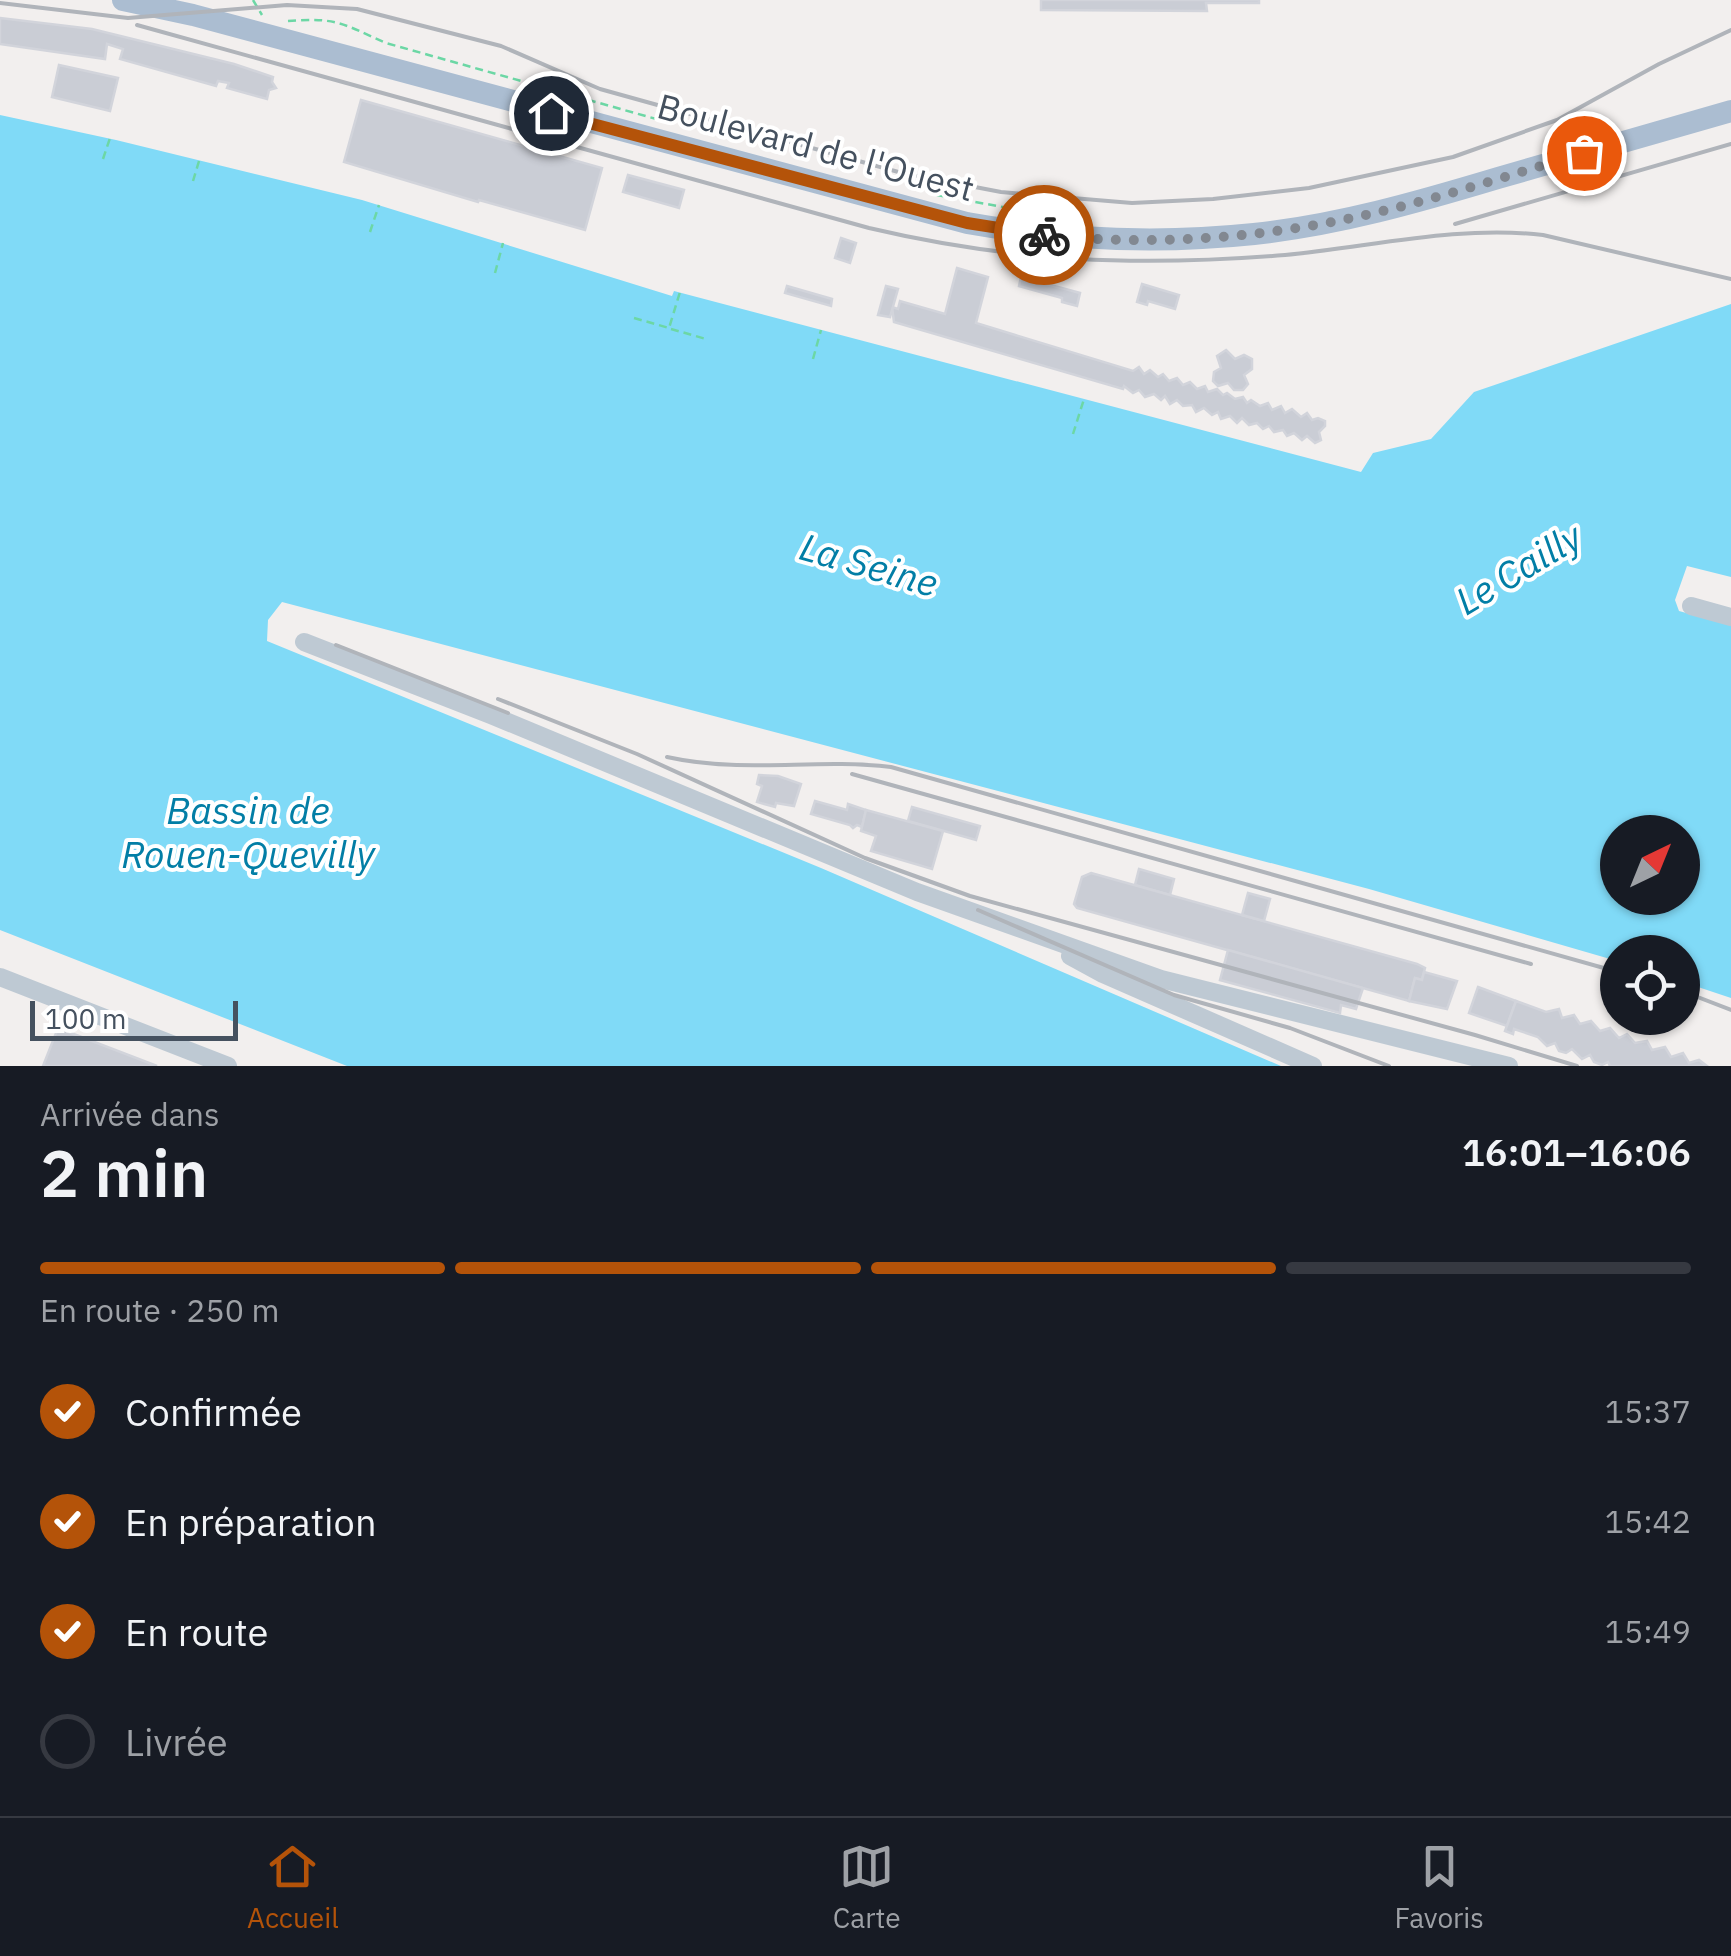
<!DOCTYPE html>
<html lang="fr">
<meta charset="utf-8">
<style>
:root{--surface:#171b24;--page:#20242c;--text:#f1f3f6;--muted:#9ea1a6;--line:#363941;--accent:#b45309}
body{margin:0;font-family:"IBM Plex Sans",sans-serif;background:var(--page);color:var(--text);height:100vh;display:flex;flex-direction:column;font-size:38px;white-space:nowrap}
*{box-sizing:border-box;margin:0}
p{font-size:32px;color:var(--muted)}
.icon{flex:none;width:55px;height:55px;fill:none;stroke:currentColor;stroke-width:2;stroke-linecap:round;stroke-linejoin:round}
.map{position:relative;height:1066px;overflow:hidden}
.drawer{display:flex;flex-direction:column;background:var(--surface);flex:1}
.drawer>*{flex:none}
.needle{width:65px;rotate:43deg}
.controls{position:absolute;left:1600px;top:815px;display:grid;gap:20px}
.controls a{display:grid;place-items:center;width:100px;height:100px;border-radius:50%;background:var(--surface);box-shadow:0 2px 8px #0004;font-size:50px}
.scale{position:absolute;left:30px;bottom:25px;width:208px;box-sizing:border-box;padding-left:10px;border:5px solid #45515f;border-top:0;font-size:28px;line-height:35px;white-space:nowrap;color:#45515f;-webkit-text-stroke:8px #fff;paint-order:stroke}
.pin{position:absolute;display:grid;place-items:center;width:85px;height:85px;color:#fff;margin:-42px;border:5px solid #fff;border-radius:50%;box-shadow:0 2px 10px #0007}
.courier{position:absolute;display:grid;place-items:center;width:100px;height:100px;margin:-50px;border:8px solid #b45309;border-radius:50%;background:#fff;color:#222;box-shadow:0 2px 12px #0007}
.summary em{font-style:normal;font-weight:600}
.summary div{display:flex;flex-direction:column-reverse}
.summary{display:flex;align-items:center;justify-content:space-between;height:170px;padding:0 40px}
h1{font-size:65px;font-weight:600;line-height:75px}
.bar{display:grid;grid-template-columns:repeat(4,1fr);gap:15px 10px;align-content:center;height:120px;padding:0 40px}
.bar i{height:12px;border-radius:8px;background:var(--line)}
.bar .on{background:var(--accent)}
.bar p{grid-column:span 4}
ol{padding:0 40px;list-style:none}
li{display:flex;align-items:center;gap:30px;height:110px}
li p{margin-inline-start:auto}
li .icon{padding:10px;border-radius:50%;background:var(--accent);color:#fff;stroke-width:4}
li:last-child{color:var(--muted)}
li i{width:55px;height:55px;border:5px solid var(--line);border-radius:50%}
.tab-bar{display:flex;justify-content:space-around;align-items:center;height:140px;border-top:2px solid var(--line);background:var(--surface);font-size:28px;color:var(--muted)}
.tab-bar a{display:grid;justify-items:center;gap:5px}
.tab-bar .on{color:var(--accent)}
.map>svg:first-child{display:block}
.water{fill:#80daf7;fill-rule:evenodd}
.building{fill:#cacdd5;stroke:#d2d4db;stroke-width:2.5}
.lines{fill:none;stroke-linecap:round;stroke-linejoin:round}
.path{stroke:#6cd7a5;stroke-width:2.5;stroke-dasharray:8 5;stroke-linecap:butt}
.minor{stroke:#bec9d3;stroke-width:18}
.major{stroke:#abbdd1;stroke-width:22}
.rail{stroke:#b0b4ba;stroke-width:4}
.done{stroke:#828891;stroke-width:10;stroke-dasharray:0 18}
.route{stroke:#b45309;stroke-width:12}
.labels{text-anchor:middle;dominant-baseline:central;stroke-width:8;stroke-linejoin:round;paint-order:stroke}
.street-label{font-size:35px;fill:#45515f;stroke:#fff}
.water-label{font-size:38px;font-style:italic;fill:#027ea6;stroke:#fff}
</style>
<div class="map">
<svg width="1731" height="1066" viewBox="0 0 1731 1066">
<rect width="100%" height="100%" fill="#f2efee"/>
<path class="water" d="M0,115L116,140L362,200L672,296L674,291L1361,472L1373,453L1431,439L1474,392L1731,304V577L1687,566L1675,600L1679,611L1731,625V998L1683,982L1682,952H1618L1617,961L1369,889L282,602L268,620L267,641L821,868L1281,1066H347L0,930ZM1618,832H1682V898H1618Z"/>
<g class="building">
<path d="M1041,0H1259V3H1206L1207,11L1041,10Z"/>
<path d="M0,18L92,29L234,64L273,77L272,82L276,88L269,90L267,99L227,88L229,83L218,81L216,86L120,59L123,49L107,44L105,59L0,44Z"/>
<path d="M59,65L118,78L110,111L52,97Z"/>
<path d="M361,100L602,168L585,230L479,200L478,202L344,162Z"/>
<path d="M628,175L684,190L679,208L623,192Z"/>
<path d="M841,238L856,243L850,263L835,258Z"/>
<path d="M957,268L988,277L976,323L1133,371L1139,367L1144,374L1150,370L1158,377L1163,374L1169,381L1177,378L1183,385L1190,382L1197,389L1205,386L1208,392L1217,389L1223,395L1227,393L1235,399L1243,397L1247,403L1251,400L1260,406L1268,403L1272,410L1281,406L1285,413L1292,409L1301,417L1307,413L1312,420L1318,418L1325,421V426L1319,432L1321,440L1315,443L1307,436L1302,440L1294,433L1287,436L1283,430L1274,432L1269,426L1263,429L1257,423L1249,425L1242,418L1237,423L1230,416L1221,419L1218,412L1212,415L1204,408L1196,412L1192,405L1183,406L1177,400L1170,404L1165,396L1161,400L1154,394L1145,397L1139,390L1133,393L1124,386L1123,389L894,322L892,307L898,309L900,301L945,314Z"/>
<path d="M1021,277L1080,293L1077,306L1062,302V298L1019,286Z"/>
<path d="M1142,284L1179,295L1175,309L1148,301L1147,305L1137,302Z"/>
<path d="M787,286L832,299L831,306L785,293Z"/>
<path d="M886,286L898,289L890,317L878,315Z"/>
<path d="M1226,350L1235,359L1244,355L1252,359V369L1244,375L1248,384L1243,390H1234L1228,383L1218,386L1213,381L1214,372L1221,368L1217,356Z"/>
<path d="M759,775L778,776L801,784L794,806L776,803L775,807L757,802L762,786L757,784Z"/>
<path d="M815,801L847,810L848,804L866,810L862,827L857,825L853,828L850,825L811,814Z"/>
<path d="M912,807L980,826L976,840L908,821Z"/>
<path d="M866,810L943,831L932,869L871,851L876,836L861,831Z"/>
<path d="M1139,869L1174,879L1170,895L1135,885Z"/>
<path d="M1091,873L1417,964L1425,968L1422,980L1415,978L1409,1001L1077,908L1074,904L1082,877Z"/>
<path d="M1248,893L1270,899L1264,921L1242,915Z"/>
<path d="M1228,950L1363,988L1356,1009L1341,1005L1340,1013L1220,980Z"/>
<path d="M1424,972L1457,981L1447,1009L1409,1001L1415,978L1422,980Z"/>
<path d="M1478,987L1516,1001L1507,1026L1469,1013Z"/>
<path d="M1516,1001L1546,1012L1559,1009L1562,1018L1574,1015L1580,1024L1591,1021L1600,1031L1610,1028L1619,1038L1627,1034L1635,1043L1647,1041L1652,1050L1665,1047L1671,1057L1683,1053L1689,1063L1699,1060L1707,1066H1610L1608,1062L1602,1065L1594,1062L1590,1055L1582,1059L1572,1049L1566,1053L1559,1051L1555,1043L1547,1046L1538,1037L1514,1029L1513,1034L1505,1031Z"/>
<path d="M58,1028L157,1066H43Z"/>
</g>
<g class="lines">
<g class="path">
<path d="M253,0L262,15"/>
<path d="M288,21C337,17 343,24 386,43L674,124"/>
<path d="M103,159L110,138"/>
<path d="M193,181L199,161"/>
<path d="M937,195L1047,215"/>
<path d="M370,232L379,205"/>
<path d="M495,273L503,243"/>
<path d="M634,318L669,328L680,292"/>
<path d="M671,329L706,339"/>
<path d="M813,359L821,330"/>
<path d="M1073,434L1084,399"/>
</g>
<g class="minor">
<path d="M1691,606L1731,617"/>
<path d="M304,642L491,715L917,892L1161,979L1509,1066"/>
<path d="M1070,956L1103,974L1313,1066"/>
<path d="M0,977L228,1066"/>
</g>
<path class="major" d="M123,0L193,15L967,223C1062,240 1158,244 1254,234C1338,225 1418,202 1498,178C1576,156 1653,133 1731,111"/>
<g class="rail">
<path d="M0,3L128,18L287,5L357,9L501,46L600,89L902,173L1001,192L1132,203L1213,199L1309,188L1453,157L1557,120L1659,64L1731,30"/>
<path d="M137,25L869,228C1013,262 1137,267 1285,255C1370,247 1457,225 1543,235L1731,279"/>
<path d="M1455,224L1731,144"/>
<path d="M336,645L508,713"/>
<path d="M498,699L637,754L865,858L970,896L1475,1035L1577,1066"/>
<path d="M667,757C744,774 814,758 891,767L1618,972"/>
<path d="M852,774L1531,964"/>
<path d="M978,910L1174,995L1290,1028L1389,1066"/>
<path d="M1682,991L1731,1010"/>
</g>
</g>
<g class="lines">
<path class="done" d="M1044,235C1147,246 1255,239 1356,217C1433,201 1509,175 1584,153"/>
<path class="route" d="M551,113L967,223L1044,235"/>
</g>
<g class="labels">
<g class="street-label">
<text transform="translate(816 147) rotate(15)">Boulevard de l'Ouest</text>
</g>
<g class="water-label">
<text transform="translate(869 564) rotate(16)">La Seine</text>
<text transform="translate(1518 568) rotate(-31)">Le Cailly</text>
<text x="248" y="809">Bassin de<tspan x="248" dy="44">Rouen-Quevilly</tspan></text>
</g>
</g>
</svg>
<div class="controls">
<a><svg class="needle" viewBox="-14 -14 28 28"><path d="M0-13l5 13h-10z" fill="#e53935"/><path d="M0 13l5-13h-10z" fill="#9ea1a6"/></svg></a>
<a><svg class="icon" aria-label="locate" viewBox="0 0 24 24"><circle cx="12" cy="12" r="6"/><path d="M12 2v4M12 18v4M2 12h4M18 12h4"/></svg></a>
</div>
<div class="scale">100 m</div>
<div class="pin" style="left:1584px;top:153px;background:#ea580c"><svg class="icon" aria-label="bag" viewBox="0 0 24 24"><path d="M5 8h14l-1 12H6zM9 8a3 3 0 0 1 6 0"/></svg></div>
<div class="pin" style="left:551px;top:113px;background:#1f2937"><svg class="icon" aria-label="home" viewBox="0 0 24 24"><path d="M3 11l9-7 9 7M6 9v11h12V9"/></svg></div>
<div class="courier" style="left:1044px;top:235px"><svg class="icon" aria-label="bike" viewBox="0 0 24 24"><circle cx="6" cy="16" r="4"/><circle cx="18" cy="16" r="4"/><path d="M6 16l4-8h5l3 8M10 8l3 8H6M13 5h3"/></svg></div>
</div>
<section class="drawer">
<div class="summary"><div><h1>2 min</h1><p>Arrivée dans</p></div><em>16:01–16:06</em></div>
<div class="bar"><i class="on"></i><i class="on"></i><i class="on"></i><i></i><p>En route · 250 m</p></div>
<ol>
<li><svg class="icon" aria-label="check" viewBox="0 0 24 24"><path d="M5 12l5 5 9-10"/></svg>Confirmée<p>15:37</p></li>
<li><svg class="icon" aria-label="check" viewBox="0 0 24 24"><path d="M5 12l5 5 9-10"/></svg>En préparation<p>15:42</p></li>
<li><svg class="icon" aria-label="check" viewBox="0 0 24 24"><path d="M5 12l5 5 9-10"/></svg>En route<p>15:49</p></li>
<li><i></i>Livrée</li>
</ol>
</section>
<nav class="tab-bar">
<a class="on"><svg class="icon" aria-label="home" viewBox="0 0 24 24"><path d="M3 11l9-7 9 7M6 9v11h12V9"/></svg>Accueil</a>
<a><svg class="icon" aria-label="map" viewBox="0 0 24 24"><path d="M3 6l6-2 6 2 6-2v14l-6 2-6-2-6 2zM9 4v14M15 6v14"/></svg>Carte</a>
<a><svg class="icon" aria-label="saved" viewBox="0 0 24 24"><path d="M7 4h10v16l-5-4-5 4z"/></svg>Favoris</a>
</nav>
